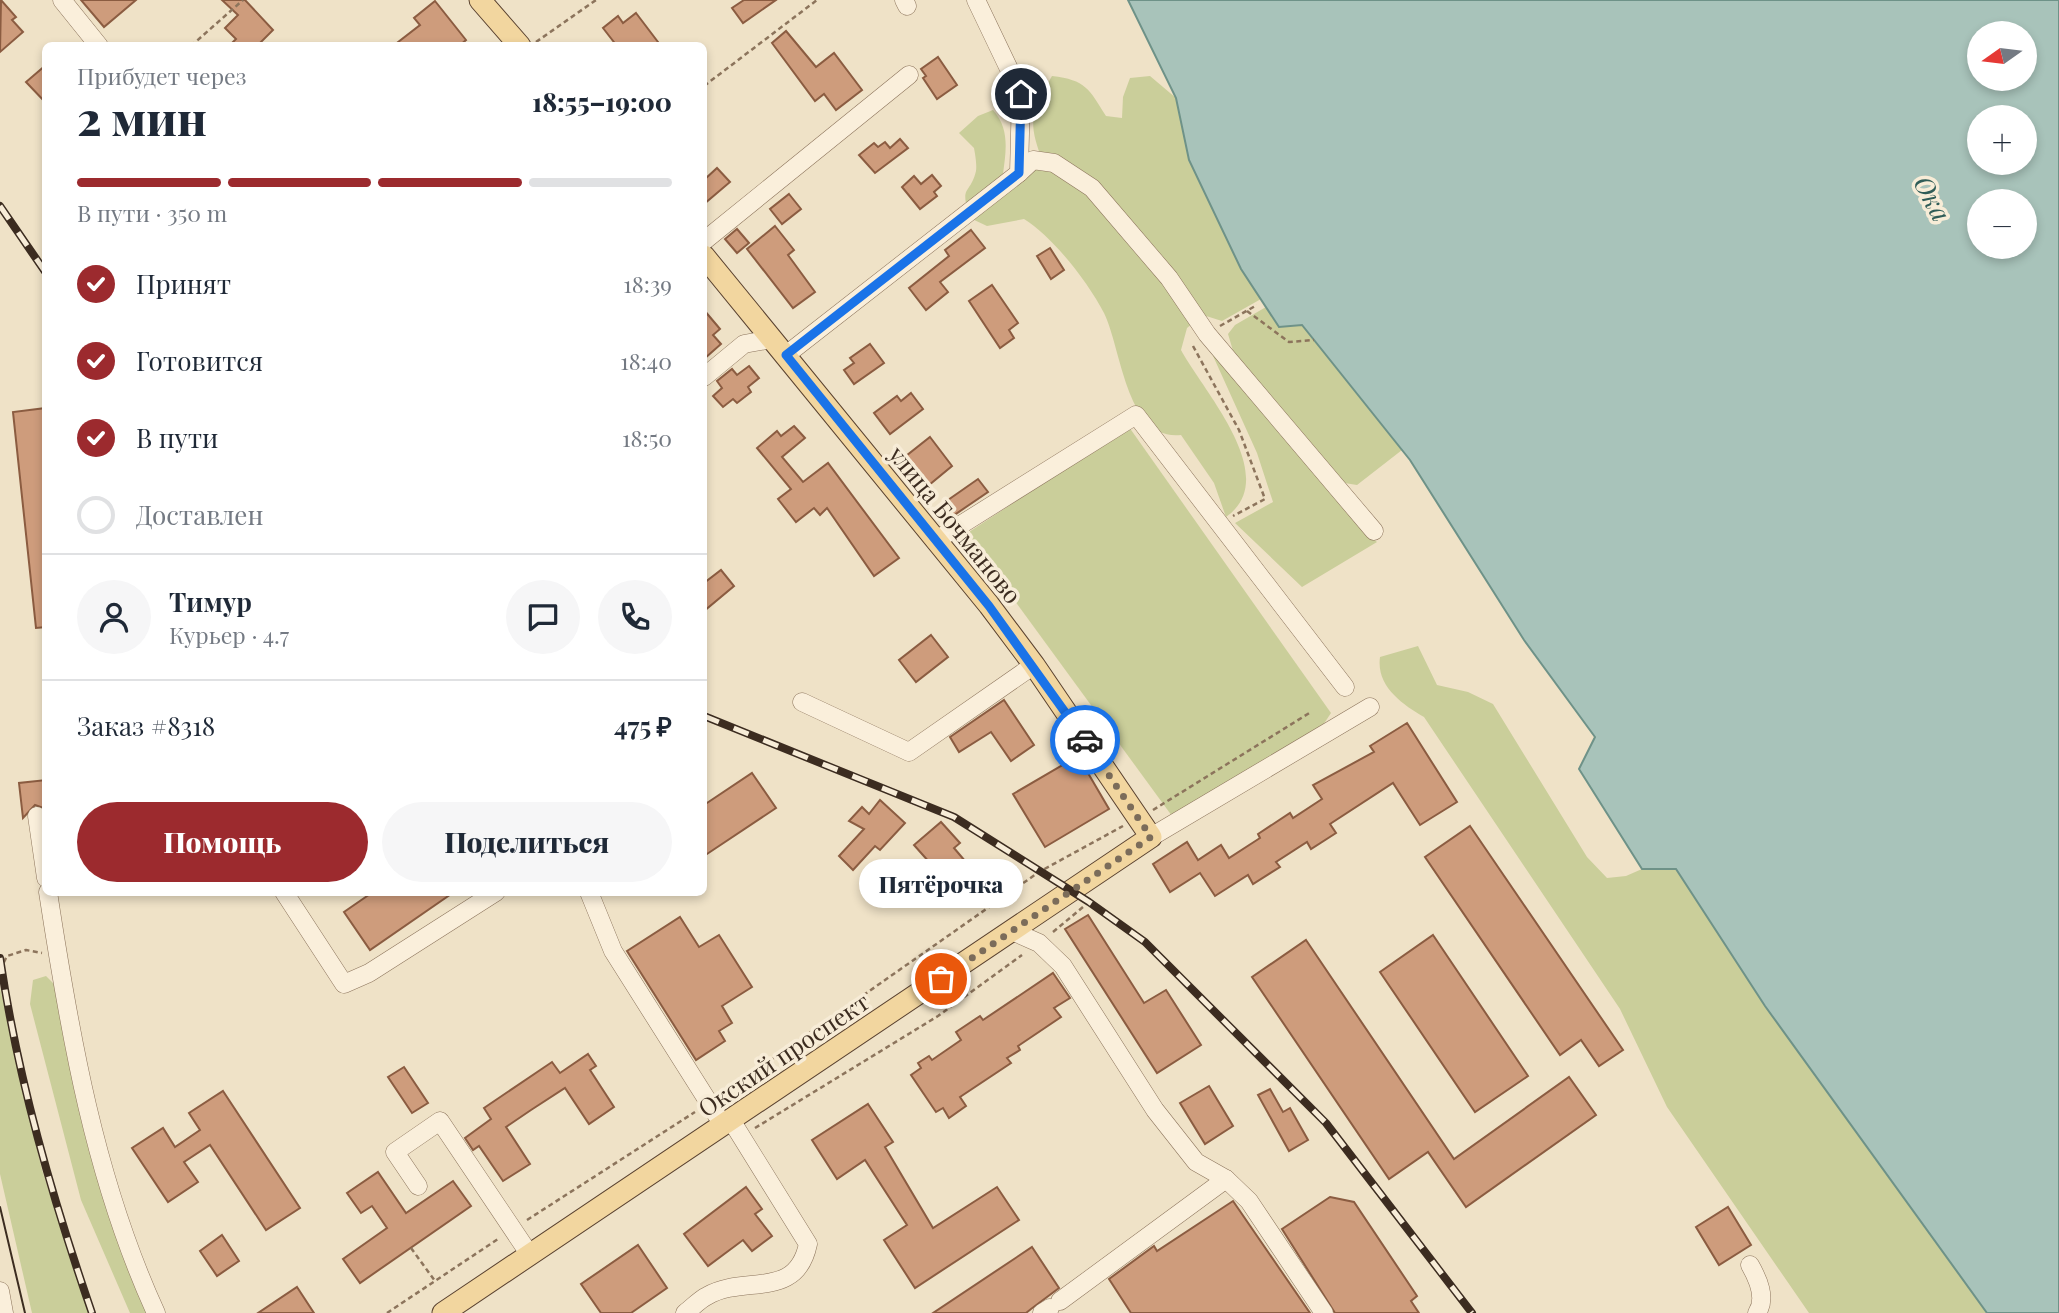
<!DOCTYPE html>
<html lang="ru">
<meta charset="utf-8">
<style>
:root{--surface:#fff;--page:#f6f6f7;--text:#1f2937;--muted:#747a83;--line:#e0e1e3;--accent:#9c2a2e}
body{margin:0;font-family:"Playfair Display",serif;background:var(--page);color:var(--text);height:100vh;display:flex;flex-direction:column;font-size:26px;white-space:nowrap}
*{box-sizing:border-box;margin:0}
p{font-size:23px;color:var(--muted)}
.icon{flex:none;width:38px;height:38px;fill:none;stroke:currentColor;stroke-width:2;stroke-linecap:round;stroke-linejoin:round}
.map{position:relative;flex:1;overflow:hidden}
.side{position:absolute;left:42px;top:42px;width:665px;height:854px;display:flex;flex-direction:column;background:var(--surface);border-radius:10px;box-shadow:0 4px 10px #0003}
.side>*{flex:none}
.needle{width:46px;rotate:256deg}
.fabs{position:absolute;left:1967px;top:21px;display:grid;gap:14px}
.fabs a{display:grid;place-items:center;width:70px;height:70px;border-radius:50%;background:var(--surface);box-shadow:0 4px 10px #0003;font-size:35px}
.pin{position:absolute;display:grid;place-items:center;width:60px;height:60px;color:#fff;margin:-30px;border:4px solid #fff;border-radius:50%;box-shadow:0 2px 7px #0007}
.courier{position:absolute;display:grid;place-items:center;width:70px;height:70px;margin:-35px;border:5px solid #1a73e8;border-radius:50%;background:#fff;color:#222;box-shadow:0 2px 9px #0007}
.bubble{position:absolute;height:49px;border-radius:24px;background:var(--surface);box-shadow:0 4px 10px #0003;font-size:23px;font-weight:800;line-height:49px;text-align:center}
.head em{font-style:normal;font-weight:800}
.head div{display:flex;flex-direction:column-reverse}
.head{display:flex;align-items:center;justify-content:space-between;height:119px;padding:0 35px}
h1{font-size:46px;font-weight:800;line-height:52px}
.bar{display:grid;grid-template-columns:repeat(4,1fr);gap:10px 7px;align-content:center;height:84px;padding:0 35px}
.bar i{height:9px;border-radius:5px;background:var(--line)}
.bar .active{background:var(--accent)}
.bar p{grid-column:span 4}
.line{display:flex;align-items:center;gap:18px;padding:0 35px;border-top:2px solid var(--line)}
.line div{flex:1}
.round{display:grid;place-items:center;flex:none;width:74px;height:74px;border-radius:37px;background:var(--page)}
ol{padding:0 35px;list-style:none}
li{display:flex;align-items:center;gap:21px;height:77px}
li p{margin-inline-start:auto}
li .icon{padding:7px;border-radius:50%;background:var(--accent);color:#fff;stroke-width:4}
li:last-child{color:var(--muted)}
li i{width:38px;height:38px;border:4px solid var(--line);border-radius:50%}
.action{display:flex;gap:14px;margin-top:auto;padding:14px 35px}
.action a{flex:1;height:80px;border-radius:42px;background:var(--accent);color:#fff;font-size:28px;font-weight:800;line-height:80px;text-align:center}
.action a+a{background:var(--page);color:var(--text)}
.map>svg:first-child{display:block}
.green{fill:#cace9a}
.water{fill:#a8c3ba;stroke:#6e9288;stroke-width:2;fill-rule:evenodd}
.building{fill:#ce9c7c;stroke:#8b5c41;stroke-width:2}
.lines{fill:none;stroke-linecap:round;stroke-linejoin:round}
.minor-casing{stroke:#8c745c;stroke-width:19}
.major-casing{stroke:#5a4230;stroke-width:23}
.path{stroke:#8c745c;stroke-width:2.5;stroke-dasharray:5 3.5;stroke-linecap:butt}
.minor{stroke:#faefdb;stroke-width:18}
.major{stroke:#f2d69f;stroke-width:21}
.tram{stroke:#3c2c20;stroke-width:2}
.rail-casing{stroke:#3c2c20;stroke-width:8}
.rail{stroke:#f7ecd7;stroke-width:5;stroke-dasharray:16;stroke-linecap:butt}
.done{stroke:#7b6c5a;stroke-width:7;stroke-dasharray:0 12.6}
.route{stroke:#1a73e8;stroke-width:9}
.labels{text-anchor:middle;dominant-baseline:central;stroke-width:7;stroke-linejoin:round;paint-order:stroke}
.street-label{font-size:24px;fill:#3c2c20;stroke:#f7ecd7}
.water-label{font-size:26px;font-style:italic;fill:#2f5c57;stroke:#f7ecd7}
</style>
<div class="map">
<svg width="2059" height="1313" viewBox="0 0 2059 1313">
<rect width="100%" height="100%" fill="#efe2c7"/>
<g class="green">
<path d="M1052,76C1086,80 1089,89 1106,116L1122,118L1123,97L1130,78L1150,76L1176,98L1189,160L1241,268L1261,299L1222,321L1203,315L1187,328L1181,350C1203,391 1283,477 1226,517L1214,483L1181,435C1126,441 1122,350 1104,313C1088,282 1053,237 1024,219L987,226L970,218C959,184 970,196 976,171C977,164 975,154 974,148L959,133L978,116L993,110C1010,129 1006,151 1003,174L1022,181L1043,162C1027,121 1031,113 1052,76Z"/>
<path d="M1266,307L1279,327L1302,325L1402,450L1357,485L1332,481L1234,354L1228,334L1235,325Z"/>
<path d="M1209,347L1357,525L1377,542L1302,587L1235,523L1273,502L1257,453Z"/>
<path d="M1129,427L1331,713L1321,728L1172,816L966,534Z"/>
<path d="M1418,646L1437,685L1468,692L1493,704L1587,857L1607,878L1626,876L1642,869H1676L1765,1006L1987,1313H1809L1667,1107L1620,1009L1424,717C1402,704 1376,686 1380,657Z"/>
<path d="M46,976L54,984C75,1103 98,1203 149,1313H130L81,1200L30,1004L33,980Z"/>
<path d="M0,988L42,1170L89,1313H32L0,1174Z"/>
</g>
<path class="water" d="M1128,0H2059V1313H1987L1765,1006L1676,869H1642L1579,769L1595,737L1524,640L1410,460L1302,325L1279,327L1241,269L1189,160L1176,98ZM1979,33H2025V79H1979ZM1979,117H2025V163H1979ZM1979,201H2025V247H1979Z"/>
<g class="building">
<path d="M1,0L16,17L12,20L23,32L0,52Z"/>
<path d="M81,0H136L104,27Z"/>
<path d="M222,0H245L273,30L257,46H229L236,39L225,28L238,15Z"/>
<path d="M744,0H776L743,23L732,8Z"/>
<path d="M435,1L466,40L459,46H393L420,25L414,18Z"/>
<path d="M636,13L661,46H617L603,28L618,16L623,23Z"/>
<path d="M786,31L816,67L834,53L862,90L836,110L824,94L815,101L772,43Z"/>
<path d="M938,57L957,85L937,99L923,78L926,76L921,69Z"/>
<path d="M46,65V103L26,82Z"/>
<path d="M900,139L908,148L875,173L859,155L874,143L878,147L885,142L890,148Z"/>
<path d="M717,168L730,182L704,204V180Z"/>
<path d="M932,175L941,186L934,192L937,196L920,209L902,187L914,176L921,184Z"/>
<path d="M789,194L801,209L782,224L770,209Z"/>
<path d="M775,226L794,250L788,255L815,292L793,308L747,249Z"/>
<path d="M737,229L749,243L737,253L725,239Z"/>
<path d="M971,230L985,248L940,282L948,292L926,310L909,288L949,256L945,250Z"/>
<path d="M1050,248L1064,270L1051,279L1037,256Z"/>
<path d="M992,285L1018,323L1009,330L1014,338L1000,348L969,301Z"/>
<path d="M704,310L720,329L713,335L721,344L704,359Z"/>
<path d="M870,344L884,363L854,384L844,370L854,363L850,358Z"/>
<path d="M749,366L759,378L748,387L751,392L737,403L733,399L723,407L713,396L722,388L717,381L732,369L737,375Z"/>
<path d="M911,393L923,409L890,434L874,413L897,396L901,401Z"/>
<path d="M46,408V627L36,628L13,412Z"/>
<path d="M794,426L805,438L782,457L803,482L828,463L899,558L874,576L827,508L820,515L814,508L796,522L778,499L791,489L757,448L777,431L781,436Z"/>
<path d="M930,437L952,466L929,485L906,456Z"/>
<path d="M978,479L988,492L947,520L938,507Z"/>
<path d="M721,570L734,586L704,611V583Z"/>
<path d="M931,635L948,657L916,682L899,660Z"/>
<path d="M1004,700L1034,745L1011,761L991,732L959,752L950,737Z"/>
<path d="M1407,723L1457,802L1420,825L1393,783L1330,824L1336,833L1311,849L1307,842L1276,862L1280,867L1253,884L1248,875L1215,896L1200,873L1170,892L1153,864L1187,842L1198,860L1221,845L1229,858L1260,838L1258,834L1290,813L1293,818L1322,799L1313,785L1374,752L1370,746Z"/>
<path d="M1078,756L1109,809L1045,847L1013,794Z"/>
<path d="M752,773L776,808L704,856V805Z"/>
<path d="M46,780V809L35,805L23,818L19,783Z"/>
<path d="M880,800L905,823L880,850L875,846L853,870L839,856L864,829L849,821L862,807L869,814Z"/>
<path d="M941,822L960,843L954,848L965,861L915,904L901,888L930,863L914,845Z"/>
<path d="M1470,826L1623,1050L1599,1066L1581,1040L1560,1055L1425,857Z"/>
<path d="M373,892H454L370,950L344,912Z"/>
<path d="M1088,915L1144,1003L1166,990L1201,1045L1157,1073L1065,929Z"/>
<path d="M680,917L699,947L719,935L752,987L722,1006L732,1023L719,1031L725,1041L696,1060L627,951Z"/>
<path d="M1433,935L1528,1076L1475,1112L1380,972Z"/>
<path d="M1306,940L1454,1159L1569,1077L1596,1115L1466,1207L1428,1152L1389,1179L1252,977Z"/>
<path d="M1053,973L1070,998L1054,1008L1061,1017L1018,1046L1020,1050L1007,1058L1011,1063L960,1097L966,1106L949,1118L943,1108L936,1112L911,1075L921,1068L918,1063L929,1056L932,1060L961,1040L956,1032L980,1016L983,1020Z"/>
<path d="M588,1054L596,1066L590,1070L614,1107L589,1124L565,1088L531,1110L506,1127L530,1164L503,1181L479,1146L473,1150L465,1138L491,1119L484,1108L552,1062L560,1073Z"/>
<path d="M404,1067L428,1103L412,1113L388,1077Z"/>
<path d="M1209,1086L1233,1126L1205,1144L1180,1103Z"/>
<path d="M1270,1089L1283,1112L1290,1108L1308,1140L1289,1151L1258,1095Z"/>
<path d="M223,1091L300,1208L266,1230L210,1145L184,1162L198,1182L168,1202L132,1148L163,1128L175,1147L200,1130L189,1113Z"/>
<path d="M868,1104L893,1142L885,1147L933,1228L997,1187L1019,1220L915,1288L884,1240L907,1225L865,1160L837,1179L812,1140Z"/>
<path d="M378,1172L406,1213L453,1181L471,1206L360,1283L343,1259L387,1228L372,1206L361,1213L347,1193Z"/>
<path d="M746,1187L762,1209L755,1214L772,1236L752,1251L743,1240L708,1266L684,1234Z"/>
<path d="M1330,1197L1354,1202L1417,1296L1411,1301L1419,1313H1335L1282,1229Z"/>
<path d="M1233,1201L1310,1313H1131L1109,1279L1154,1246L1157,1251Z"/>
<path d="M1728,1207L1751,1245L1719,1265L1696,1227Z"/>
<path d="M222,1235L239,1261L217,1276L200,1251Z"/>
<path d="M638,1245L667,1288L631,1313H601L581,1284Z"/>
<path d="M1032,1247L1059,1288L1031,1309L1026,1313H933Z"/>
<path d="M297,1287L314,1313H258Z"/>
</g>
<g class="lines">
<defs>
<g id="minor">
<path d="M62,0L99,46"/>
<path d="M904,0L907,6"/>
<path d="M1019,173L1033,160L1054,163L1092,188L1169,278L1207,334L1374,531"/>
<path d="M704,241L909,75"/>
<path d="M786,355L1019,173L1021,94L976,0"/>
<path d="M704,377L744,344L772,339"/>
<path d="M935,541L1136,415L1345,687"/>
<path d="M802,702L909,752L1034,665"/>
<path d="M37,816L46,878"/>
<path d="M1151,837L1370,707"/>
<path d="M48,892C70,1036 95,1180 156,1313"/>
<path d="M284,892L344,984L369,973L496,892"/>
<path d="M589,892L613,951L723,1125"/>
<path d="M1012,931L1039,943L1063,966L1155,1110L1196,1162L1226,1179L1249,1201L1324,1313"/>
<path d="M418,1186L395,1152L440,1121L530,1255"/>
<path d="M1750,1265C1758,1279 1767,1298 1757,1313"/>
<path d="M0,1291L4,1313"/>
<path d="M1060,1301L1226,1179"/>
<path d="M685,1313C692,1308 699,1300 707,1296C745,1274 796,1301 808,1244L731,1120"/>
<path d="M1042,1313L1050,1308"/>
</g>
<g id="major">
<path d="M480,0L520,46"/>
<path d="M443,1313L1151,837L1034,665L989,605L704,256"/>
</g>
</defs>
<use href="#minor" class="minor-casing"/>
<use href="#major" class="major-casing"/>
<g class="path">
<path d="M536,42L596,0"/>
<path d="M191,46L243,0"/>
<path d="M704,86L817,0"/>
<path d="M1247,311L1289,342L1314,340"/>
<path d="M1220,326L1257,305"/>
<path d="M1193,346L1239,430L1265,499L1233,516"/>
<path d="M1153,810L1311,712"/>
<path d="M1053,932L1083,907"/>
<path d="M0,970L7,956L26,950L42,953"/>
<path d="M724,1093L1039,872L1123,826"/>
<path d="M755,1128L938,1016L1022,955"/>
<path d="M527,1220L695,1112"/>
<path d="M411,1248L435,1281"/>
<path d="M387,1313L498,1239"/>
</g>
<use href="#minor" class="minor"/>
<use href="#major" class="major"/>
<path class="tram" d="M0,1207L25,1313"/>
<defs>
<g id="rail">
<path d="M0,206L46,273"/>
<path d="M704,716L954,817L1089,902L1145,942L1326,1123L1472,1313"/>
<path d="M0,958C18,1080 52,1197 92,1313"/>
</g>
</defs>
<use href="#rail" class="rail-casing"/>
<use href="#rail" class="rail"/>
</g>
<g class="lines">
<path class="done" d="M941,979L1151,837L1085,740"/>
<path class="route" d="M1021,94L1019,173L786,355L989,606L1085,740"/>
</g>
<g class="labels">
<g class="street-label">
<text transform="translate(956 524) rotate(51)">улица Бочманово</text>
<text transform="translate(783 1054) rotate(-34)">Окский проспект</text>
</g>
<g class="water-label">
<text transform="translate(1933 198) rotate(62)">Ока</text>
</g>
</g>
</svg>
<div class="fabs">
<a><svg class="needle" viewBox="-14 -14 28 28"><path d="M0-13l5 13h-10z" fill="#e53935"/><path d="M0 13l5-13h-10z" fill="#747a83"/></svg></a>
<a>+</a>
<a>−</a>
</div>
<div class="pin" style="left:941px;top:979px;background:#ea580c"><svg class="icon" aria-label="bag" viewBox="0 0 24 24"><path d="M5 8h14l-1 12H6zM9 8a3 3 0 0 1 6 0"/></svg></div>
<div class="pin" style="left:1021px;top:94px;background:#1f2937"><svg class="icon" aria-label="home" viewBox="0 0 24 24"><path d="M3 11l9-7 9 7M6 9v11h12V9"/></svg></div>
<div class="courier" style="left:1085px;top:740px"><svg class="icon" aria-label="car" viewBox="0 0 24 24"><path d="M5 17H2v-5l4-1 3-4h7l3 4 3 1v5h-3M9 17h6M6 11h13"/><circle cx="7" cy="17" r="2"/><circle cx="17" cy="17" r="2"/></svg></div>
<div class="bubble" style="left:859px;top:859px;width:164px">Пятёрочка</div>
<section class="side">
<div class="head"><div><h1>2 мин</h1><p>Прибудет через</p></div><em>18:55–19:00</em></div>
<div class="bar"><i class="active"></i><i class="active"></i><i class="active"></i><i></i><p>В пути · 350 m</p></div>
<ol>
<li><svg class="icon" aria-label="check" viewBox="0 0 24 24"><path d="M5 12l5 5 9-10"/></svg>Принят<p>18:39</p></li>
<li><svg class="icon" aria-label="check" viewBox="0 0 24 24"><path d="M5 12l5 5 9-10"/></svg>Готовится<p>18:40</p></li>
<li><svg class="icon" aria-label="check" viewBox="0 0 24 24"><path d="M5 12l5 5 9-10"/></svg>В пути<p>18:50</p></li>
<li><i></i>Доставлен</li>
</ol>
<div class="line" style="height:126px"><a class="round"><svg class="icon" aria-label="person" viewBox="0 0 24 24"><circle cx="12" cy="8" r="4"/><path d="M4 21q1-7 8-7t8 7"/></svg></a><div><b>Тимур</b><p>Курьер · 4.7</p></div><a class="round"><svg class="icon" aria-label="chat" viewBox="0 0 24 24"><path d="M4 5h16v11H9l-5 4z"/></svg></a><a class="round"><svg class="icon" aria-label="phone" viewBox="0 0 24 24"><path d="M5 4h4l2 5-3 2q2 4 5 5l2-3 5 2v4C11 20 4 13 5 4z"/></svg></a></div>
<div class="line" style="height:91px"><div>Заказ #8318</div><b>475 ₽</b></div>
<div class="action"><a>Помощь</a><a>Поделиться</a></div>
</section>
</div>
